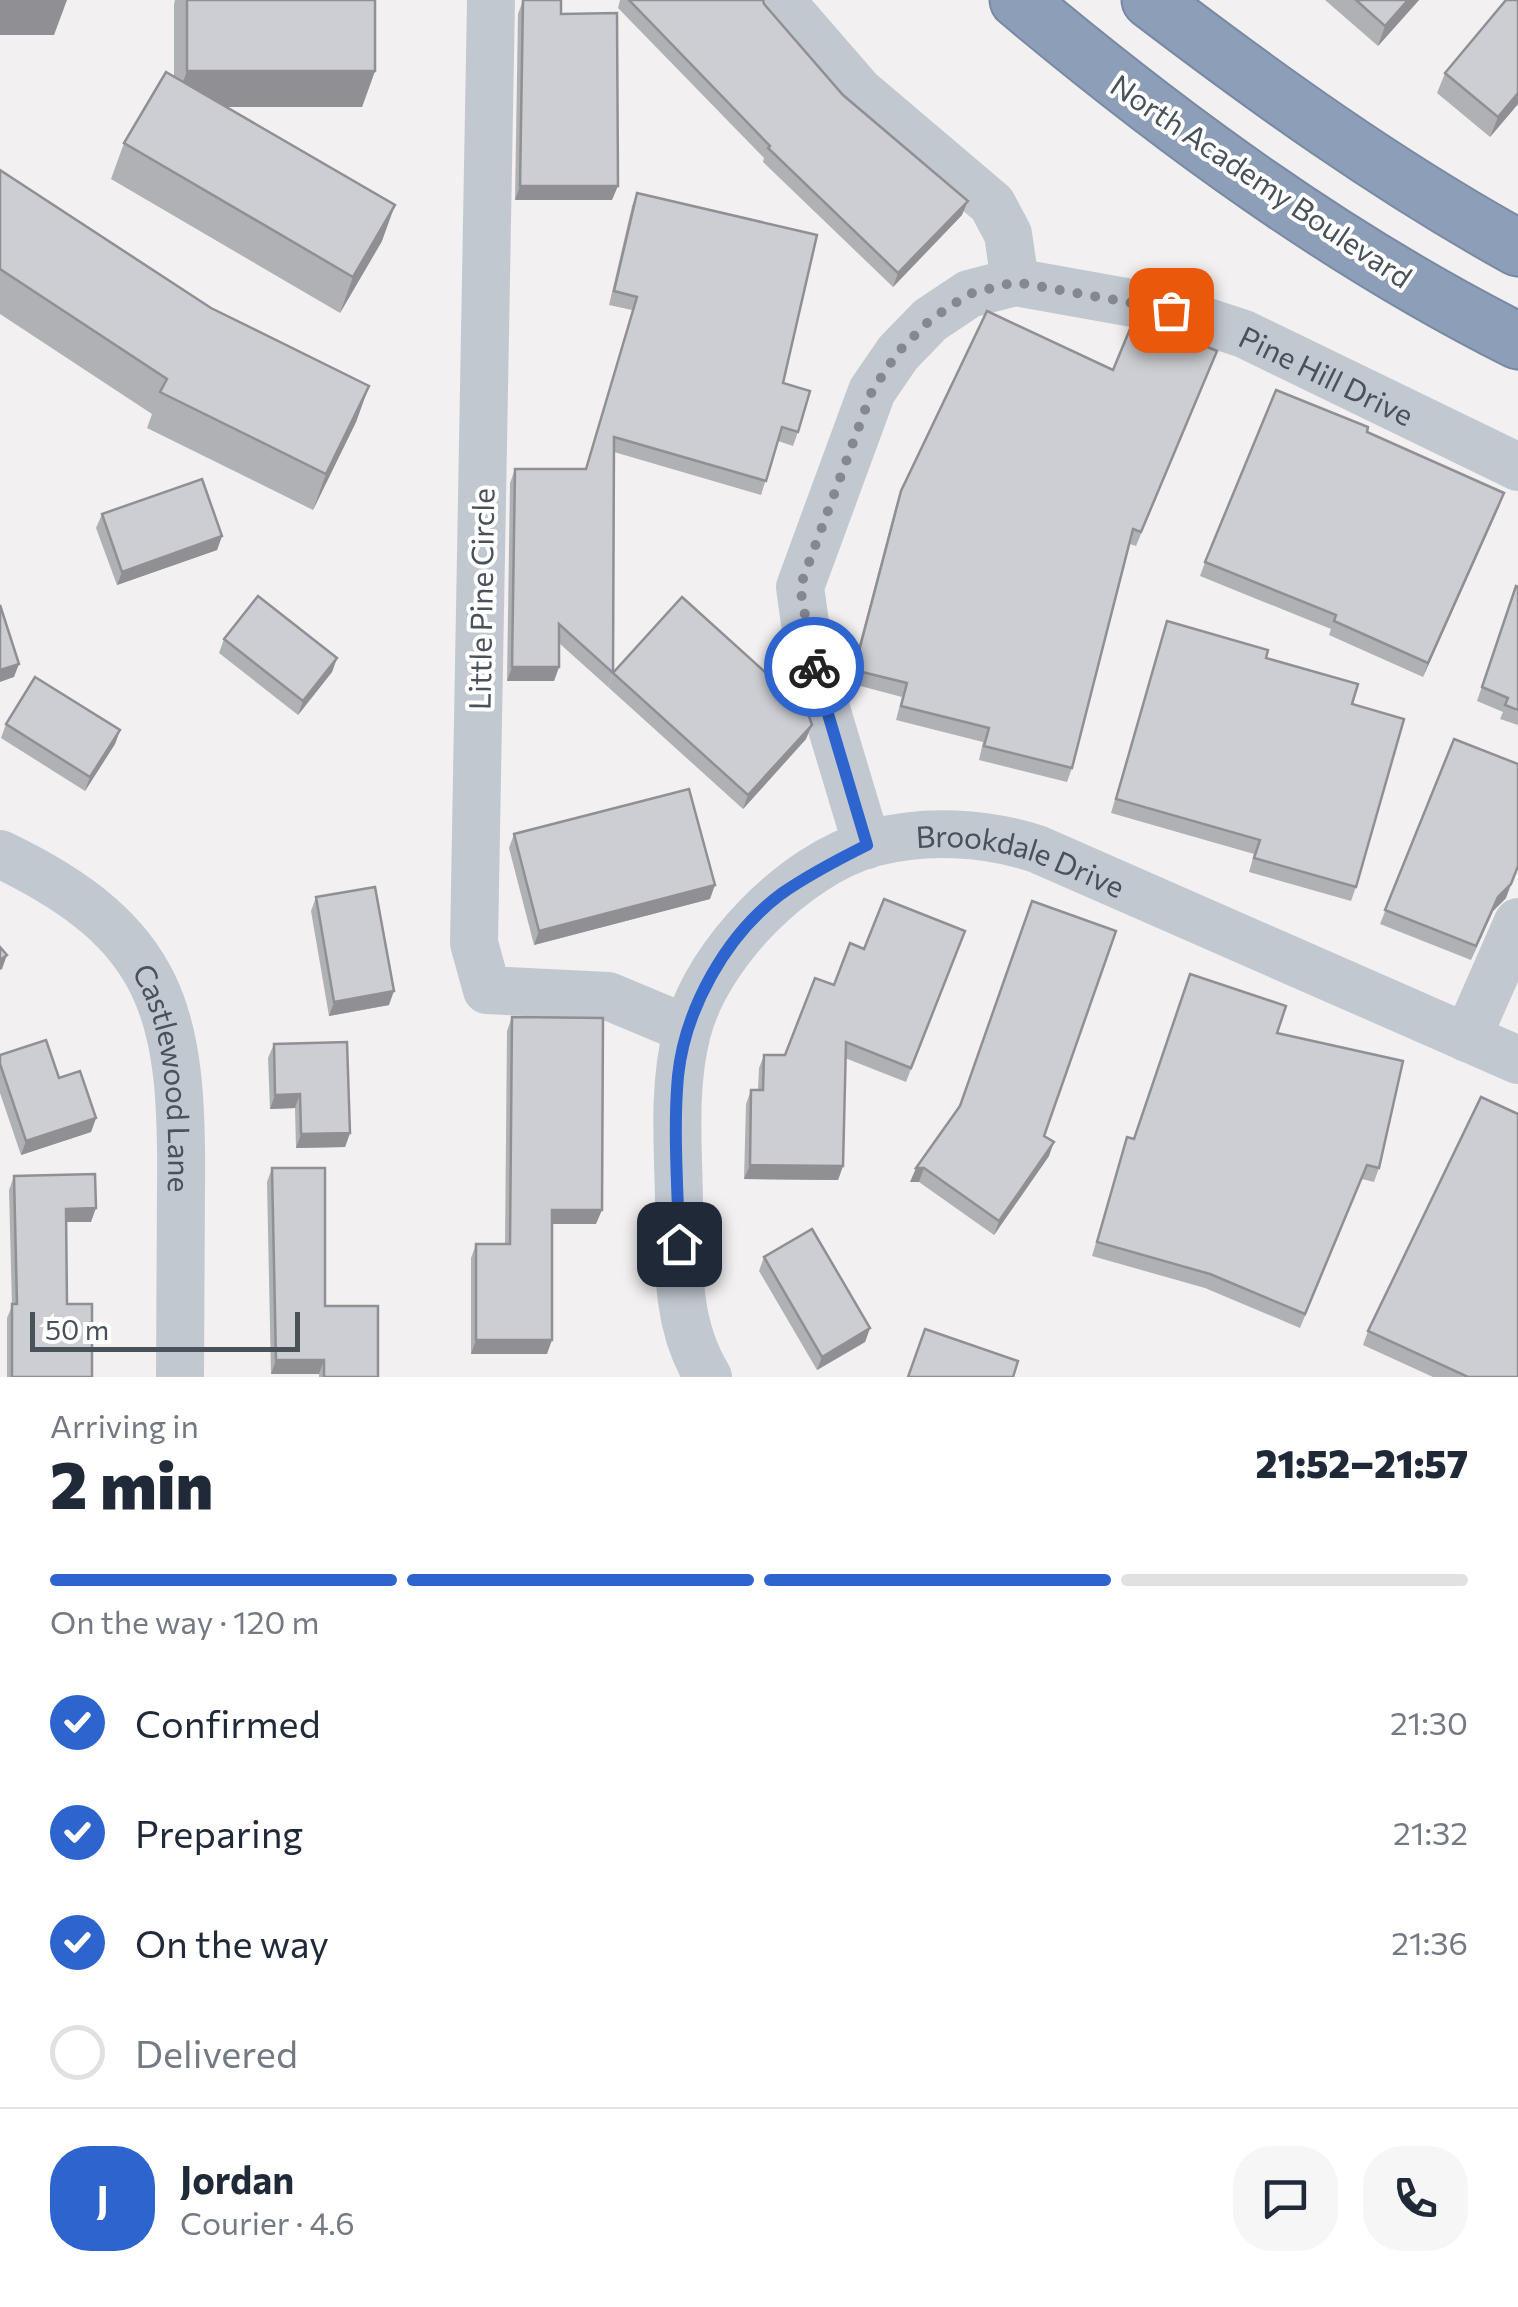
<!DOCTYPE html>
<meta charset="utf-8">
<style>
:root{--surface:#fff;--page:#f6f6f7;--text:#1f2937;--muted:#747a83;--line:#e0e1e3;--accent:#2d64ce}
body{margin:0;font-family:Commissioner,sans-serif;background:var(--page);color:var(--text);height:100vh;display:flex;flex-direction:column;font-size:38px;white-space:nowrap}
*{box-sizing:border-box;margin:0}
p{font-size:32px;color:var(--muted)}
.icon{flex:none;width:55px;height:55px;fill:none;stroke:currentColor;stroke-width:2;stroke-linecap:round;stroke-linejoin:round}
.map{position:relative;height:1377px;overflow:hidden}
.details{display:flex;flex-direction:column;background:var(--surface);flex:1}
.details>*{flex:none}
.scale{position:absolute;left:30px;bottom:25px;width:270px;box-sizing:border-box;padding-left:10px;border:5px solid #49515b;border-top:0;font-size:28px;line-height:35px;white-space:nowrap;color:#49515b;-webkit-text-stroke:8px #fff;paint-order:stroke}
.pin{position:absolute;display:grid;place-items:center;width:85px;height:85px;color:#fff;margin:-42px;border-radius:20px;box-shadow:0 5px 15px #0006}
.courier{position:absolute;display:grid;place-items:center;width:100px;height:100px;margin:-50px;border:8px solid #2d64ce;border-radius:50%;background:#fff;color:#222;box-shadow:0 2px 12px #0007}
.headline em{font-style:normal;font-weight:800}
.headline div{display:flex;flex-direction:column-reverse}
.headline{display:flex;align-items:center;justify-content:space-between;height:170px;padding:0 50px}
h1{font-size:65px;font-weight:800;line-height:75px}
.bar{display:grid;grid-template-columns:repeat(4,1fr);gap:15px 10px;align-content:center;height:120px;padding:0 50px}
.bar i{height:12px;border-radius:8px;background:var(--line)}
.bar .current{background:var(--accent)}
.bar p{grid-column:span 4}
.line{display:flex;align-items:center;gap:25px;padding:0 50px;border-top:2px solid var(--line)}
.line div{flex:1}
.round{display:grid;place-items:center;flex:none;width:105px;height:105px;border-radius:40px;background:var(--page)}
ol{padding:0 50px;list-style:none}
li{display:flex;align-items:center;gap:30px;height:110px}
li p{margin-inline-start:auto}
li .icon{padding:10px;border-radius:50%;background:var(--accent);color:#fff;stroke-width:4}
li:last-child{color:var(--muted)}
li i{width:55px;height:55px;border:5px solid var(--line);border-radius:50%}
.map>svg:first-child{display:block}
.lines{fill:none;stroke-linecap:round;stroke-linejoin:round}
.highway-casing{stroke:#7889a4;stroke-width:59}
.minor{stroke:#c2c8d0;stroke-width:48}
.highway{stroke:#8d9eb9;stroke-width:55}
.wall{fill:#b0b1b5}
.shaded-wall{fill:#909094}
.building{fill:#cdced3;stroke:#909094;stroke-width:2.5}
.done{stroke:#84898f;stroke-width:10;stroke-dasharray:0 18}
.route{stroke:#2d64ce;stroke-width:12}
.labels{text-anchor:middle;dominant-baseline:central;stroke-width:8;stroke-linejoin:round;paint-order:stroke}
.street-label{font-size:30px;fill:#49515b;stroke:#fff}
</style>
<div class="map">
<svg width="1518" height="1377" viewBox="0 0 1518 1377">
<rect width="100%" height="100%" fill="#f2f0f0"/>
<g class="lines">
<defs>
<g id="highway">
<path d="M1018,0C1172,129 1337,250 1518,341"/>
<path d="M1150,0C1268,90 1388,176 1518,248"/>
</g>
</defs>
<use href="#highway" class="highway-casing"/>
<g class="minor">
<path d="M491,0L474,943L487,990L608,996L687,1029"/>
<path d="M780,0L859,91L992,204L1008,234L1015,282"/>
<path id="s1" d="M867,845L809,652L800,587L872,391L898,353L930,320L969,294L1015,282L1171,310L1244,334L1518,467"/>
<path id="s2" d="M0,854C165,933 183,1013 181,1186C181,1250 180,1313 180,1377"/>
<path d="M1467,1038L1518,922"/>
<path id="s3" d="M708,1377C674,1322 679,1261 679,1199C678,1144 673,1086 687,1032C707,954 794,865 872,843C926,829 985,832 1037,849L1518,1060"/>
</g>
<use href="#highway" class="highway"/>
</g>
<g class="wall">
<path d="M175,0H375V71L362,107H227L382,241L340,313L111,179L124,143L174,76V4Z"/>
<path d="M523,0L561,14L612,200H515L518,14Z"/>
<path d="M620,0H763L764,4L843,95L962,215L893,287L763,162L764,158L618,8Z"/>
<path d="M1325,0H1419L1378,46Z"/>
<path d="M1518,0V104L1490,137L1437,93L1445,73Z"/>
<path d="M0,170L211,308L369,386L356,422L313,510L147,428L152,414L0,314Z"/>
<path d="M637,193L783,383L798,432L793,446L778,441L761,495L614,452L613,673L608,687L559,643V667L554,681H507L510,483L515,469H586L632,310L609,305L632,206Z"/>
<path d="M1217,351L1136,546L1130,544L1072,768L1067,782L979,760L983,742L896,720L902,697L849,683L896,505L901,491L1113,370Z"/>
<path d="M1367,432L1504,493L1423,677L1329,635L1331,629L1200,576L1205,562Z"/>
<path d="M102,514L222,536L217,550L117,585L96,528Z"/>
<path d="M1516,586L1518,587V725L1500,719L1503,712L1477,701Z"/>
<path d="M1167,621L1266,658L1352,704L1356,887L1351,901L1249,872L1254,854L1111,813Z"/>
<path d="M224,639L337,658L332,672L298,715L219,653Z"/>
<path d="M613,673L806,739L743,809L608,687Z"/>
<path d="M6,724L120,730L115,744L85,791L1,738Z"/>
<path d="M1454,739L1506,898L1493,911L1471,960L1380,924Z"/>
<path d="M514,834L710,899L534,945L509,848Z"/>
<path d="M316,897L389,1005L329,1016L311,911Z"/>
<path d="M965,931L906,1082L845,1058L843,1166L838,1180L744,1179L746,1104L751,1090H758L759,1068L764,1055H785L834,985L864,949Z"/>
<path d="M512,1017L596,1224H552L547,1354H471V1258L476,1244H505L507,1031Z"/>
<path d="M1277,1033L1379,1168L1374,1182L1362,1179L1300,1328L1205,1288L1092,1256L1127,1137L1134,1139Z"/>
<path d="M274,1044L350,1133L345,1147L296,1148L295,1108L270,1109L268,1058Z"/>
<path d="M0,1055L59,1078L96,1118L91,1132L21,1155L0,1093Z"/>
<path d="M959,1106L1044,1136L1049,1156L994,1235L919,1182H910Z"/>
<path d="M272,1168L325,1306L378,1377H319V1374H271L267,1182Z"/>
<path d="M14,1176L91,1222H66L67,1304L92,1377H7V1318L12,1306L9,1190Z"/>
<path d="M764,1257L870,1328L865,1342L817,1370L759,1271Z"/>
<path d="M1368,1331L1518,1377H1433L1363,1345Z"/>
</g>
<g class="shaded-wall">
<path d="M0,0H67L54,35H0Z"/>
<path d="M1408,0H1419L1378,46L1385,26Z"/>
<path d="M187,71H375L362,107H174Z"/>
<path d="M1518,93V104L1490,137L1498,117Z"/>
<path d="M520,186H618L612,200H515Z"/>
<path d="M968,201L962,215L893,287L898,273Z"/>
<path d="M395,205L382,241L340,313L353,277Z"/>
<path d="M369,386L356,422L313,510L326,474Z"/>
<path d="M1504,493L1499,507L1423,677L1428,663Z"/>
<path d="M222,536L217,550L117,585L122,572Z"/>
<path d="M337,658L332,672L298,715L303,701Z"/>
<path d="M19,664L14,677L0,682V670Z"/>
<path d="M512,667H559L554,681H507Z"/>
<path d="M812,725L806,739L743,809L748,795Z"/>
<path d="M120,730L115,744L85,791L90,777Z"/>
<path d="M1518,866L1506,898L1493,911L1471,960L1498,897Z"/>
<path d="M715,885L710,899L534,945L539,931Z"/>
<path d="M7,955L2,969L0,970V960Z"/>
<path d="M394,991L389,1005L329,1016L334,1002Z"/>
<path d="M300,1094L295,1108L270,1109L275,1095Z"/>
<path d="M96,1118L91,1132L21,1155L26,1141Z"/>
<path d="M350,1133L345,1147L296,1148L301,1134Z"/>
<path d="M1054,1142L1049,1156L994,1235L999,1221Z"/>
<path d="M750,1165L843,1166L838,1180L744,1179Z"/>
<path d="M916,1168H924L919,1182H910Z"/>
<path d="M96,1208L91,1222H61L66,1209Z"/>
<path d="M552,1210H602L596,1224H547Z"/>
<path d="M870,1328L865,1342L817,1370L822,1357Z"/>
<path d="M476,1340H552L547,1354H471Z"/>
<path d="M276,1360H324L319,1374H271Z"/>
</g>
<g class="building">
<rect x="187" y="0" width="188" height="71"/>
<path d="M523,0H561V14L617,13L618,186H520Z"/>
<path d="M629,0H763L764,4L843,95L968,201L898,273L768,148L770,146Z"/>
<path d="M1356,0H1408L1385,26Z"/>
<path d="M1506,0H1518V93L1498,117L1445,73Z"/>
<path d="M166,72L395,205L353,277L124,143Z"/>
<path d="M0,170L211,308L369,386L326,474L160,392L167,379L0,269Z"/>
<path d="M637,193L817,235L783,383L810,391L798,432L782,427L766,481L614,437L613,673L559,624V667H512L515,469H586L637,297L614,291Z"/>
<path d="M987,311L1113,370L1135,317L1217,351L1141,532L1133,529L1072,768L984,746L989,728L901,706L907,683L854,670L901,491Z"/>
<path d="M1276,390L1368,427L1367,432L1504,493L1428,663L1334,621L1336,615L1205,562Z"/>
<path d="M202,479L222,536L122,572L102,514Z"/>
<path d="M1516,586L1518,587V710L1505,705L1508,698L1482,687Z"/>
<path d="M258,596L337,658L303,701L224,639Z"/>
<path d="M682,597L807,710L812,725L748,795L613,673Z"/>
<path d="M0,605L19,664L0,670Z"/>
<path d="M1167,621L1268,650L1266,658L1358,684L1352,704L1404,719L1356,887L1254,858L1260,840L1116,799Z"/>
<path d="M35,677L120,730L90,777L6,724Z"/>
<path d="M1454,739L1518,764V866L1511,884L1498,897L1476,946L1385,910Z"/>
<path d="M689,789L715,885L539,931L514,834Z"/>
<path d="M375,887L394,991L334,1002L316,897Z"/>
<path d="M884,899L965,931L911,1068L846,1042L843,1166L750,1165L751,1090H763L764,1055H785L815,978L834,985L850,943L864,949Z"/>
<path d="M1032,901L1116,931L1044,1136L1054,1142L999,1221L924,1168H916L960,1106Z"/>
<path d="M0,947L7,955L0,960Z"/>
<path d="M1190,974L1286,1006L1277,1033L1403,1061L1379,1168L1367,1165L1305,1314L1210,1274L1097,1242L1127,1137L1134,1139Z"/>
<path d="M512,1017L603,1018L602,1210H552V1340H476V1244H510Z"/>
<path d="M46,1040L59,1078L80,1071L96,1118L26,1141L0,1064V1055Z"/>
<path d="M347,1042L350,1133L301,1134L300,1094L275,1095L274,1044Z"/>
<path d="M1481,1097L1518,1114V1377H1468L1368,1331Z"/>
<path d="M272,1168H325V1306H378V1377H324V1360H276Z"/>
<path d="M95,1174L96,1208L66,1209L67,1304H92V1377H12V1304H17L14,1176Z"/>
<path d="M812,1229L870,1328L822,1357L764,1257Z"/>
<path d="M925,1329L1018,1361L1013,1377H908Z"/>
</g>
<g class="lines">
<path class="done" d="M814,667L800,587L872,391L898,352L930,320L969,294L1015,282L1171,310"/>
<path class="route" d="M679,1244C678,1189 673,1131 678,1076C685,1009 726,935 781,894C808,875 837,860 867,845L814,667"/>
</g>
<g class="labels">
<g class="street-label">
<text transform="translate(1262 180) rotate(34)">North Academy Boulevard</text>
<text stroke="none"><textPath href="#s1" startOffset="990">Pine Hill Drive</textPath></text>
<text transform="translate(480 599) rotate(-89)">Little Pine Circle</text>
<text stroke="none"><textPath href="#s3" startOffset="778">Brookdale Drive</textPath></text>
<text stroke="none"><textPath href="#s2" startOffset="300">Castlewood Lane</textPath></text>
</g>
</g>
</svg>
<div class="scale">50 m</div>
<div class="pin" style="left:1171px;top:310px;background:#ea580c"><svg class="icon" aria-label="bag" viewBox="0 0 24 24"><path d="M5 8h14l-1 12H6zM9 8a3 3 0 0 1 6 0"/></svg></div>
<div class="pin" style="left:679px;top:1244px;background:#1f2937"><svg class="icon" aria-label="home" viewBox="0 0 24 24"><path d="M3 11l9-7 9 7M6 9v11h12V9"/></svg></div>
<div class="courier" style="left:814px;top:667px"><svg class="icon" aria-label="bike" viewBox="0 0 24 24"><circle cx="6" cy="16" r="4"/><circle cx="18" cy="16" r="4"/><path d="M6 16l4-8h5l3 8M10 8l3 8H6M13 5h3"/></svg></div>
</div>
<section class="details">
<div class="headline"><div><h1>2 min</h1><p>Arriving in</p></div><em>21:52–21:57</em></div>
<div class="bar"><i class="current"></i><i class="current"></i><i class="current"></i><i></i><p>On the way · 120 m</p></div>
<ol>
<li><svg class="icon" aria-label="check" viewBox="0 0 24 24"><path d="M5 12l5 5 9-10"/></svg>Confirmed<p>21:30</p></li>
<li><svg class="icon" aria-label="check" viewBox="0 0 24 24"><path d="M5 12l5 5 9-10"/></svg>Preparing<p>21:32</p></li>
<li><svg class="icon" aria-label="check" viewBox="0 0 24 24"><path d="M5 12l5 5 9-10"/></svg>On the way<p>21:36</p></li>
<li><i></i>Delivered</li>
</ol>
<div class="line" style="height:180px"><b class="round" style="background:var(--accent);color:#fff">J</b><div><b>Jordan</b><p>Courier · 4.6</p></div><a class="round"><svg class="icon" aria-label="chat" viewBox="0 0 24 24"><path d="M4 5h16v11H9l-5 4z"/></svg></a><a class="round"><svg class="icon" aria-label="phone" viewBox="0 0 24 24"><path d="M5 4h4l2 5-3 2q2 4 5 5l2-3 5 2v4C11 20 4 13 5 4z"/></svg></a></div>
</section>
